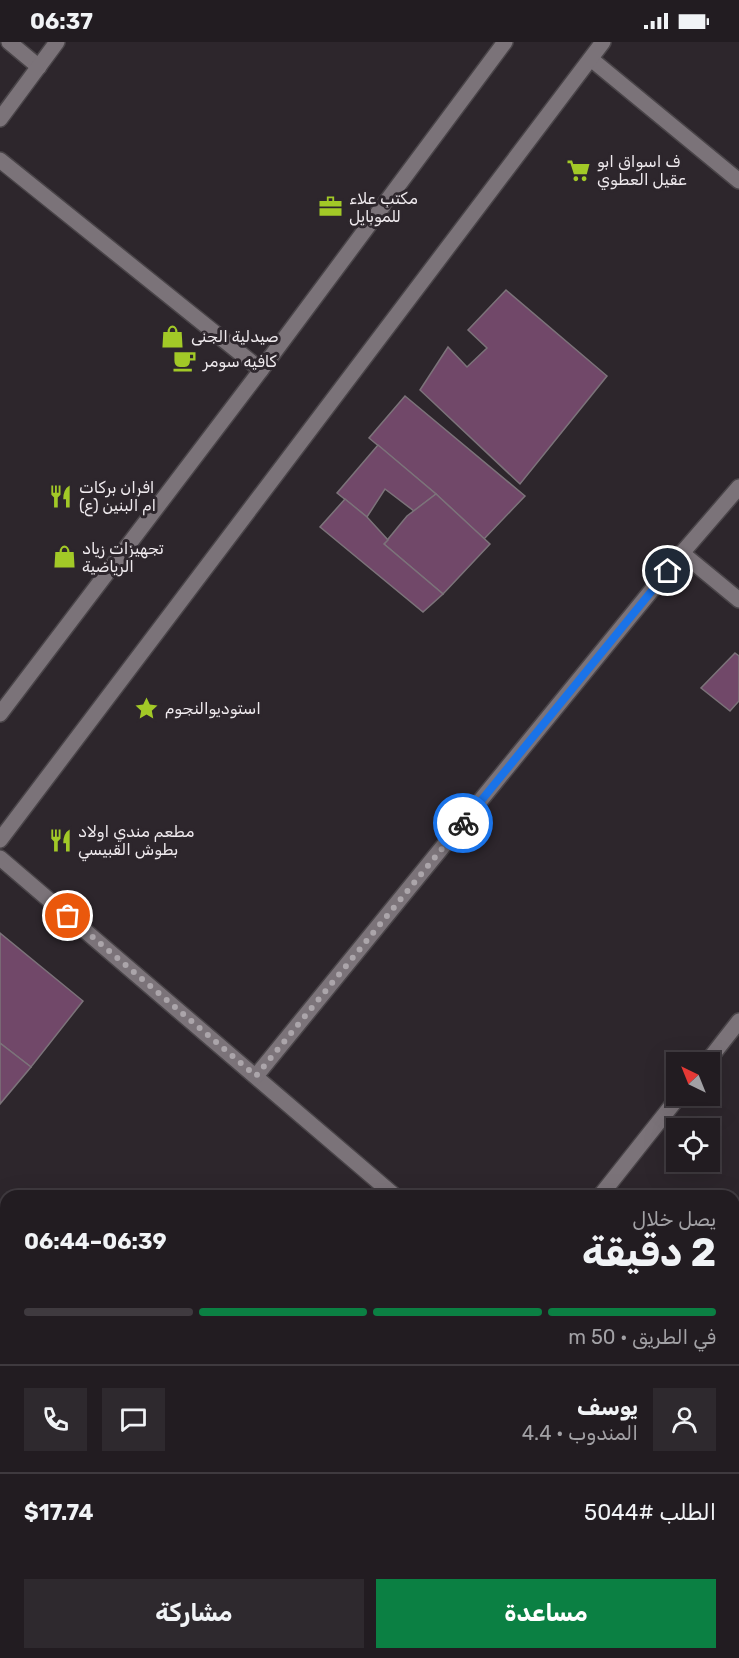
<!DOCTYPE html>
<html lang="ar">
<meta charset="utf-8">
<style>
:root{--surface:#221c21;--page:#2e292e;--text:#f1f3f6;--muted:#a2a1a5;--line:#3f3a3f;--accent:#0b8043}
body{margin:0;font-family:Rubik,Cairo,sans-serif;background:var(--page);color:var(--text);direction:rtl;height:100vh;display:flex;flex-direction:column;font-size:22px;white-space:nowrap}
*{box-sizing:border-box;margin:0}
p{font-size:20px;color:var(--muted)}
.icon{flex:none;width:33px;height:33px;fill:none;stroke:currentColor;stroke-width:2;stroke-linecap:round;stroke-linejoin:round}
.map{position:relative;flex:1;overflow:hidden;direction:ltr}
.drawer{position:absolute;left:0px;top:1148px;width:740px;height:470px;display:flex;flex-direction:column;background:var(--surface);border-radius:18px 18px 0 0;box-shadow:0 6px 24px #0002,0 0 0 2px var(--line);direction:rtl}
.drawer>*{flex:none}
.needle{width:39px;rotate:317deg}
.tools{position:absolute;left:666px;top:1010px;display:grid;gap:12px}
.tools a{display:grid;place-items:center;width:54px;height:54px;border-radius:0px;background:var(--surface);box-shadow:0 6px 24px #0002,0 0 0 2px var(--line);font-size:30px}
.pin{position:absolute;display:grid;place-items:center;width:51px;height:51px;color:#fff;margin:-26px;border:3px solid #fff;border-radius:50%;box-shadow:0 2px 6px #0007}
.courier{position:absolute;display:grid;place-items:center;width:60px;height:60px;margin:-30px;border:4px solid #1a73e8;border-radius:50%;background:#fff;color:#222;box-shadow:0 2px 8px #0007}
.head em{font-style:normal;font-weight:700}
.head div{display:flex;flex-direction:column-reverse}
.head{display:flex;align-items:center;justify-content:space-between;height:102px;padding:0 24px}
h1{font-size:39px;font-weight:700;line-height:45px}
.bar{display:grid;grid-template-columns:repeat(4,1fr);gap:9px 6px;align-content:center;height:72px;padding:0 24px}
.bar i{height:8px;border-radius:4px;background:var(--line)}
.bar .current{background:var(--accent)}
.bar p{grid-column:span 4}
.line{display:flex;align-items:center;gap:15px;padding:0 24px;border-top:2px solid var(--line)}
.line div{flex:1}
.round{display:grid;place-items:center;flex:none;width:63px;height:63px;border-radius:0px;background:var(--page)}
.action{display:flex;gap:12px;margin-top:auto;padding:12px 24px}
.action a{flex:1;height:69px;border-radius:0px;background:var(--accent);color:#fff;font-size:24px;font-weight:700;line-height:69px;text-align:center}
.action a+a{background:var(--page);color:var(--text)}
.status{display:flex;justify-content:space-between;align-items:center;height:42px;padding:0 30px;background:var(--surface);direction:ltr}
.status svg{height:16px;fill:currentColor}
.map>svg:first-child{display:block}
.building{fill:#714869;stroke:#7c737a;stroke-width:1.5}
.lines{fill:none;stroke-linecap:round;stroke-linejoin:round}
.street-casing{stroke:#494448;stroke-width:18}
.secondary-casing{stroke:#494448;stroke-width:18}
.street{stroke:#7b7379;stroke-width:15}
.secondary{stroke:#7b7379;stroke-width:15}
.done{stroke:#aba5aa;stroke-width:6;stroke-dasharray:0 10.8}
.route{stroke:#1a73e8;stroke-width:8}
.labels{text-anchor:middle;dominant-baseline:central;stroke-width:6;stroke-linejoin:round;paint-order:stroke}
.poi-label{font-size:16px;fill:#efeaee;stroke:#2d262c;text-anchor:start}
</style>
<div class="status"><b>06:37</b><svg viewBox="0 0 49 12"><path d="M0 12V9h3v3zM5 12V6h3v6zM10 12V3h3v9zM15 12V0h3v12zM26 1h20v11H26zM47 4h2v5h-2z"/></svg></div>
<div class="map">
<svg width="739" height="1616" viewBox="0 0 739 1616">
<rect width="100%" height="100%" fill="#2d262c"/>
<g class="building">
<path d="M506,248L607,334L520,442L420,348L448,305L467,325L487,306L468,288Z"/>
<path d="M405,354L525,454L484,497L436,452L369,396Z"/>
<path d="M378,403L436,452L414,469L385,447L367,475L337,451Z"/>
<path d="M436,452L490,502L443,552L384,502L407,474Z"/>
<path d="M345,457L367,475L388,498L384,502L443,552L423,570L320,485Z"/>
<path d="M735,611L739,614V659L730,669L701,646Z"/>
<path d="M0,891L83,959L31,1025L0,1001Z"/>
<path d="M0,1001L31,1025L0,1062Z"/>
</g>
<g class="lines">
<defs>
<g id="street">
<path d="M9,0L39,25"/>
<path d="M591,17L739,139"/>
<path d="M0,77L57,0"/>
<path d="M0,118L261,328"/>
<path d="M682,511L739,558"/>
<path d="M0,816L395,1154"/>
<path d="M707,1020L739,979"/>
<path d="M256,1034L682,511L739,445"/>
<path d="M600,1154L680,1053"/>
<path d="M0,1288L6,1293"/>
<path d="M734,1443L739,1448"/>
<path d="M734,1506L739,1500"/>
<path d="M393,1611L399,1616"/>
<path d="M289,1616L294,1611"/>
<path d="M646,1616L650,1611"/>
</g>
<g id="secondary">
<path d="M0,672L261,328L505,0"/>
<path d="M0,798L603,0"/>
</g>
</defs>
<use href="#street" class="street-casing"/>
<use href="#secondary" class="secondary-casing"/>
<use href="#street" class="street"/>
<use href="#secondary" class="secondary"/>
</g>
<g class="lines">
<path class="done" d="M68,874L256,1034L463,781"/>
<path class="route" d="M463,781L668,529"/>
</g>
<defs>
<symbol id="supermarket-bare" viewBox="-9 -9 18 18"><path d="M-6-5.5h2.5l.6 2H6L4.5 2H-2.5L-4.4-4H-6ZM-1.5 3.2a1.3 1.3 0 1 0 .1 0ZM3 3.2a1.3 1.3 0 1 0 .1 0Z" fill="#a2c927" stroke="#2d262c" stroke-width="2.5" paint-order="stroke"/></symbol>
<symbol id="office-bare" viewBox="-9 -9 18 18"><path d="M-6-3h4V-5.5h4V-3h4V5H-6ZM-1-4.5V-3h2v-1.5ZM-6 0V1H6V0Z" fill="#a2c927" stroke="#2d262c" stroke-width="2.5" paint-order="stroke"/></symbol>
<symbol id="shop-bare" viewBox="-9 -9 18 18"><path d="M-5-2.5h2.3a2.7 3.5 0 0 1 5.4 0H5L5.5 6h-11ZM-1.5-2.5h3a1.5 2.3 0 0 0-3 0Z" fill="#a2c927" stroke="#2d262c" stroke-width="2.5" paint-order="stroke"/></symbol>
<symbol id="cafe-bare" viewBox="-9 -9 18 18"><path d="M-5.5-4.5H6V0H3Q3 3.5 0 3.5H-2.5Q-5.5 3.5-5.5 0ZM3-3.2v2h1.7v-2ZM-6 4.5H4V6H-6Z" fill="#a2c927" stroke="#2d262c" stroke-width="2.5" paint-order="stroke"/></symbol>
<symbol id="restaurant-bare" viewBox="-9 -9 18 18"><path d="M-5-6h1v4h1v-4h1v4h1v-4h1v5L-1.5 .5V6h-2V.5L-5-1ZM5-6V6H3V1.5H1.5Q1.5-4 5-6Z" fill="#a2c927" stroke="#2d262c" stroke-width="2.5" paint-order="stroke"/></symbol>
<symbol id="sight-bare" viewBox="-9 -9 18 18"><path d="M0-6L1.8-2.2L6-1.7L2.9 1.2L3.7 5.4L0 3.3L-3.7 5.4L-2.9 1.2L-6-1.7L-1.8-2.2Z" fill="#a2c927" stroke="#2d262c" stroke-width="2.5" paint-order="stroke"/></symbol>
</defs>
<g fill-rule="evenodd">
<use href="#supermarket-bare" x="562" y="112" width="33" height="33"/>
<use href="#office-bare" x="314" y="148" width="33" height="33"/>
<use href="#shop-bare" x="156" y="278" width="33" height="33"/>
<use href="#cafe-bare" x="168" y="302" width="33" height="33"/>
<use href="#restaurant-bare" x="44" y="438" width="33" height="33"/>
<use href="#shop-bare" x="48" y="498" width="33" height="33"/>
<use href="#sight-bare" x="130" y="650" width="33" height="33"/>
<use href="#restaurant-bare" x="44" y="782" width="33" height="33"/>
</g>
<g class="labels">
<g class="poi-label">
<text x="597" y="119">ف اسواق ابو<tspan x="597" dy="18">عقيل العطوي</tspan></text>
<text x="349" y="156">مكتب علاء<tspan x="349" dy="18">للموبايل</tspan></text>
<text x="191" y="294">صيدلية الجنى</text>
<text x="203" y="319">كافيه سومر</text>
<text x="79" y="445">افران بركات<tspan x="79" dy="18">ام البنين (ع)</tspan></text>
<text x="82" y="506">تجهيزات زياد<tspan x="82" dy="18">الرياضية</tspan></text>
<text x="165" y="666">استوديوالنجوم</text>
<text x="78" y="789">مطعم مندي اولاد<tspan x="78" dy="18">بطوش القبيسي</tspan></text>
</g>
</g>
</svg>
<div class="tools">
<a><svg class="needle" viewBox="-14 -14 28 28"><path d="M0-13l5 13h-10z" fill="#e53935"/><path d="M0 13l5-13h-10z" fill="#a2a1a5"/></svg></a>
<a><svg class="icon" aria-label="locate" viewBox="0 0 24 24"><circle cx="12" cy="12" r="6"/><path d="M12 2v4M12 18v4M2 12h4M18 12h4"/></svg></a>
</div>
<div class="pin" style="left:68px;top:874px;background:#ea580c"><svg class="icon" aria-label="bag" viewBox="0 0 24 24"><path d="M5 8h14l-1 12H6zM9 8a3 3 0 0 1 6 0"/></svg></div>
<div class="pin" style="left:668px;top:529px;background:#1f2937"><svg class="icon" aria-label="home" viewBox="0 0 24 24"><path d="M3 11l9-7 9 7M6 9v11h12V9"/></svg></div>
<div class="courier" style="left:463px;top:781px"><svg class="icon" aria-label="bike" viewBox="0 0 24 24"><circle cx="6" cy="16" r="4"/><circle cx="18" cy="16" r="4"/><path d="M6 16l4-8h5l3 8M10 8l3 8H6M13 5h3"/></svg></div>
<section class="drawer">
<div class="head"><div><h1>2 دقيقة</h1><p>يصل خلال</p></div><em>06:39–06:44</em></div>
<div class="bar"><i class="current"></i><i class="current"></i><i class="current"></i><i></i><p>في الطريق · 50 m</p></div>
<div class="line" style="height:108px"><a class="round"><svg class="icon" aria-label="person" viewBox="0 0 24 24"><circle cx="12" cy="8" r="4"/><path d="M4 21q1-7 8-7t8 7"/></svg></a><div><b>يوسف</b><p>المندوب · 4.4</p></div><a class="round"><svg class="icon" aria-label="chat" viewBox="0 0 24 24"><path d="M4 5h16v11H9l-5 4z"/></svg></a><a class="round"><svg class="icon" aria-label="phone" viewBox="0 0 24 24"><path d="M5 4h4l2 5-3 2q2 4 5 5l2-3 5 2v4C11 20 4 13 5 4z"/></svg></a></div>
<div class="line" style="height:78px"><div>الطلب #5044</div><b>$17.74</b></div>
<div class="action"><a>مساعدة</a><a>مشاركة</a></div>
</section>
</div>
